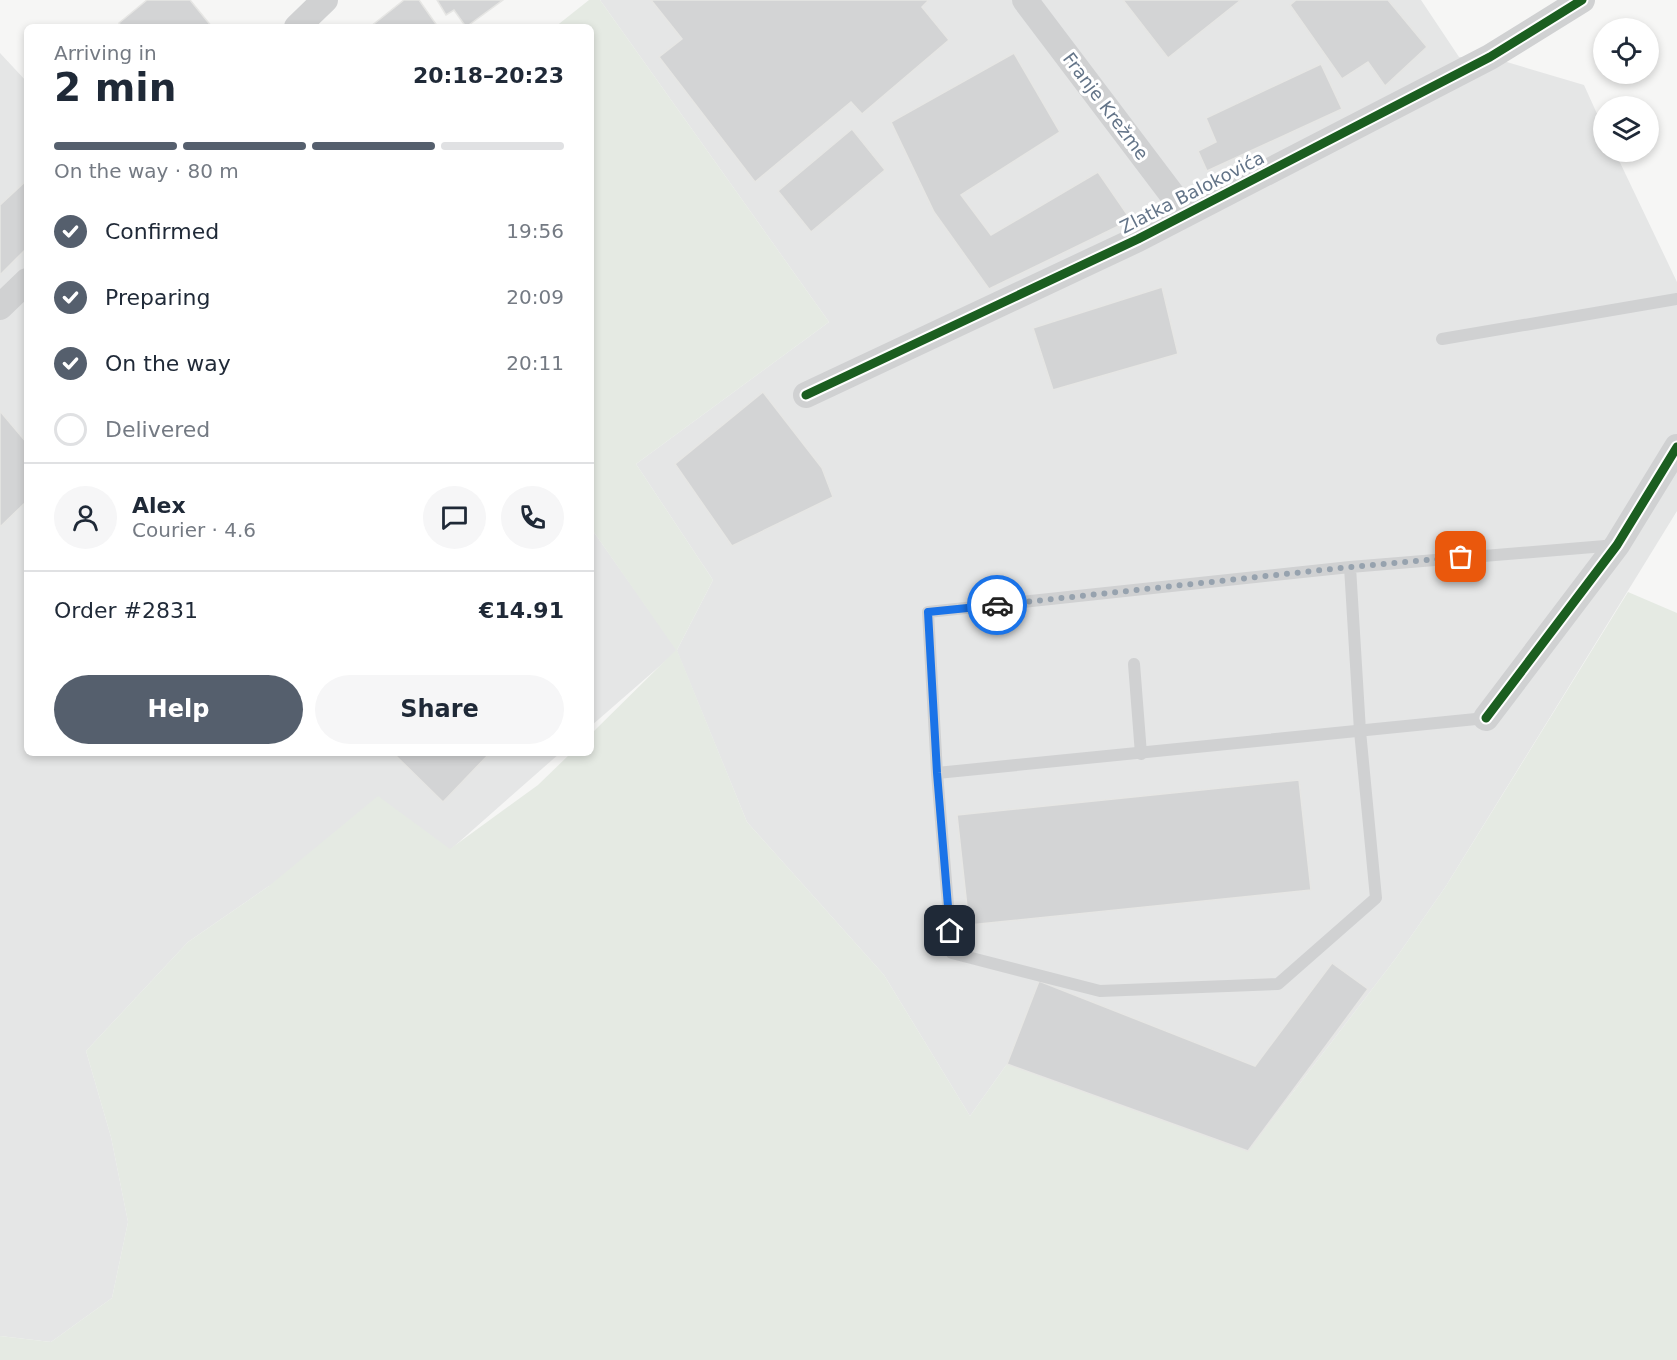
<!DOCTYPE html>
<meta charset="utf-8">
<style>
:root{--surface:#fff;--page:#f6f6f7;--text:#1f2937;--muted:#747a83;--line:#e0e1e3;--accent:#555f6d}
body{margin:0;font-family:"DejaVu Sans",sans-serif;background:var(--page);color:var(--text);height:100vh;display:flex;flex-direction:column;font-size:22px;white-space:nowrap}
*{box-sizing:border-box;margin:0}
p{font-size:20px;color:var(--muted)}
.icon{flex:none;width:33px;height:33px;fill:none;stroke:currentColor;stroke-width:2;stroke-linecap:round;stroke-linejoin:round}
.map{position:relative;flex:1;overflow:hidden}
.drawer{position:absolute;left:24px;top:24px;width:570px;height:732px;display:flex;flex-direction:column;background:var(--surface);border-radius:9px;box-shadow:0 3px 9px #0003}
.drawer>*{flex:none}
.tools{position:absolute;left:1593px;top:18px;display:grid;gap:12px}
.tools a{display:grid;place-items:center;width:66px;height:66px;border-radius:50%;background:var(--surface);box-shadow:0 3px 9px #0003;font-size:30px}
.pin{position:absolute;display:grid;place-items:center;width:51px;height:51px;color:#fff;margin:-26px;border-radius:12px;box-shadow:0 3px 9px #0006}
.courier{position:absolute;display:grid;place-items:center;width:60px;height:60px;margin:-30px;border:4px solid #1a73e8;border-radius:50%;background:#fff;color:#222;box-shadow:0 2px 8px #0007}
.overview em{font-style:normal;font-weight:700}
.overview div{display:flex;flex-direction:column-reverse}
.overview{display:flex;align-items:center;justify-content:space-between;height:102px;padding:0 30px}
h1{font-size:39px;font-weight:700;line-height:45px}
.bar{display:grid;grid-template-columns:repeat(4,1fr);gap:9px 6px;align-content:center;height:72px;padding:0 30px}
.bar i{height:8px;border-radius:4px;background:var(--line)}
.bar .on{background:var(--accent)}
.bar p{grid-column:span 4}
.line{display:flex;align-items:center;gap:15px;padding:0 30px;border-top:2px solid var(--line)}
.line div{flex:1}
.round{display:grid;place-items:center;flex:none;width:63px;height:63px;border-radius:32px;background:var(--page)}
ol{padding:0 30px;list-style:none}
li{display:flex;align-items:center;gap:18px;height:66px}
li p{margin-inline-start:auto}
li .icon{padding:6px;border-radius:50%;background:var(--accent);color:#fff;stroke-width:4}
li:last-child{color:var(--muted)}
li i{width:33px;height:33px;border:3px solid var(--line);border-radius:50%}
.action{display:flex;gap:12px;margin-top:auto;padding:12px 30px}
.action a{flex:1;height:69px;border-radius:36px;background:var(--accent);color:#fff;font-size:24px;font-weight:700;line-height:69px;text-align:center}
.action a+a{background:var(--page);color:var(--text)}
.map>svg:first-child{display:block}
.built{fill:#e5e6e6}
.green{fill:#e5eae3}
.building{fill:#d3d4d5;stroke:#e6e6e4;stroke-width:1.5}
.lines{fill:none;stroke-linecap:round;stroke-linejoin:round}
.service{stroke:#d0d1d2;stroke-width:12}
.minor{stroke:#d0d1d2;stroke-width:26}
.cycleway-casing{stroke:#fff;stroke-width:13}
.cycleway{stroke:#1b5e20;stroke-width:9}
.done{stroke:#96a2ae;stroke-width:6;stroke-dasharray:0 10.8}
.route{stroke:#1a73e8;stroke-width:8}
.labels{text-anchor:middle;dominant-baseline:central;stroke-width:6;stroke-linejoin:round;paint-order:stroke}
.street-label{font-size:18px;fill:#637488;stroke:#fff}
</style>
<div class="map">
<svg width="1677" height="1360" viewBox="0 0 1677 1360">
<rect width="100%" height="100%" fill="#f6f6f5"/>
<g class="built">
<path d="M600,0H1421L1459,57H1490L1584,85L1603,127L1604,152H1615L1677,282V511L1446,886L1396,958L1248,1151L1007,1064L970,1116L884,975L747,822L677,651L591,726V528L677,650L713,580L636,464L829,322Z"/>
<path d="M0,53L27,82V753H560L450,850L269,886L188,942L86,1051L111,1137L128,1222L112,1298L51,1342L0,1336Z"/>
</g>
<path class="green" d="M589,0H600L829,322L636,464L713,580L677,650L747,822L884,975L970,1116L1007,1064L1248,1151L1396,958L1446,886L1628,592L1677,613V1360H0V1336L51,1342L112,1298L128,1222L111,1137L86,1051L188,942L269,886L378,796L450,849L538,785L571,753H591V734L676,650L591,528V27H555Z"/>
<g class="building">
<path d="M147,0H190L212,27H122L119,23Z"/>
<path d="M404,0H419L438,27H370Z"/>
<path d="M437,0H503L466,27L454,10L446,15Z"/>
<path d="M651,0H929L922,7L949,40L862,114L851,102L755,182L659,57L682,39Z"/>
<path d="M1123,0H1241L1168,58Z"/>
<path d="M1296,0H1388L1427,47L1385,86L1368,62L1342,79L1290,5Z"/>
<path d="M1014,53L1060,132L961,195L991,235L1098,172L1131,220L989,289L934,212L891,122Z"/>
<path d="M1321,64L1342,109L1207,171L1198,151L1216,142L1206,118Z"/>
<path d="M852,129L885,170L811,232L778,191Z"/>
<path d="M27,180V248L0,275V205Z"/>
<path d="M1162,287L1178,354L1053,390L1033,328Z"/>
<path d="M763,392L822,468L833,497L732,546L675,464Z"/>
<path d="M0,411L27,443V501L0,527Z"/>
<path d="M393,753H490L443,802Z"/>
<path d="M1299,780L1311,890L969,925L957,815Z"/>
<path d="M1332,963L1368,989L1248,1151L1007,1064L1039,981L1255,1066Z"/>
</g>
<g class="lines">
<g class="service">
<path d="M1442,339L1677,299"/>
<path d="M1350,567L1360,731L1376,898L1278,984L1100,991L952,953L937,773L928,612L1350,567L1617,545"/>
<path d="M1134,664L1141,754"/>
<path d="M937,773L1486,718"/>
</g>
<g class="minor">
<path d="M1025,0L1186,213"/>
<path d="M297,27L325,0"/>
<path d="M0,307L27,281"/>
<path d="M806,395L1138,239L1490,57L1582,0"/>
<path d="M1486,718L1617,545L1677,447"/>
</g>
<defs>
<g id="cycleway">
<path d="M806,395L1138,239L1490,57L1582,0"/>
<path d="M1486,718L1617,545L1677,447"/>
</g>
</defs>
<use href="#cycleway" class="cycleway-casing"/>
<use href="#cycleway" class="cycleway"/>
</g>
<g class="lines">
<path class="done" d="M997,605L1350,567L1461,557"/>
<path class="route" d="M950,931L937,773L928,612L997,605"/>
</g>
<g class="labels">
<g class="street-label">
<text transform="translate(1106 106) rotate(53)">Franje Krežme</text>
<text transform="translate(1192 192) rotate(-27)">Zlatka Balokovića</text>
</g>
</g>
</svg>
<div class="tools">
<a><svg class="icon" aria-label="locate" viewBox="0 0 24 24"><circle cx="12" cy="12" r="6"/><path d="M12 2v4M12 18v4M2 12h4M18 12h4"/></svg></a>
<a><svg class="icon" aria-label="layers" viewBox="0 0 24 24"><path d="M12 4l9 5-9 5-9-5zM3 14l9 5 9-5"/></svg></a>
</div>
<div class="pin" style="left:1461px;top:557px;background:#ea580c"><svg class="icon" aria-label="bag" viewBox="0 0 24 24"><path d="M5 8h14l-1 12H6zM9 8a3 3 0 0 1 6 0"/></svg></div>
<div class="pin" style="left:950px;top:931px;background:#1f2937"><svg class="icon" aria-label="home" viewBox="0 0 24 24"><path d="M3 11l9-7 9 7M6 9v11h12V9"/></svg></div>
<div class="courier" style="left:997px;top:605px"><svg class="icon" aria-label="car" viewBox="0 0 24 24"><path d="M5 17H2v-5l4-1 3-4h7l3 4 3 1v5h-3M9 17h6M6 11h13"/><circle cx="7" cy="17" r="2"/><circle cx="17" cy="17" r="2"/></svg></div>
<section class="drawer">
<div class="overview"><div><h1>2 min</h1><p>Arriving in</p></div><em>20:18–20:23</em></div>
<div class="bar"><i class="on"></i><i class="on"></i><i class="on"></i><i></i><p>On the way · 80 m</p></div>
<ol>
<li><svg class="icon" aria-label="check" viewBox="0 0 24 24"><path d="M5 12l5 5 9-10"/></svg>Confirmed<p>19:56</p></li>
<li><svg class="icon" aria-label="check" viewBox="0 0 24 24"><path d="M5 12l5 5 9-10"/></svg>Preparing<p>20:09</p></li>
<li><svg class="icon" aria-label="check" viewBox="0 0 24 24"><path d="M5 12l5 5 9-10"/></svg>On the way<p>20:11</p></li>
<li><i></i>Delivered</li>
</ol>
<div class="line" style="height:108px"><a class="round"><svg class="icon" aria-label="person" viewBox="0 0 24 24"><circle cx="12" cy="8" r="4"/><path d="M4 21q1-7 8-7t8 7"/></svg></a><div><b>Alex</b><p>Courier · 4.6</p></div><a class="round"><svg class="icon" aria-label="chat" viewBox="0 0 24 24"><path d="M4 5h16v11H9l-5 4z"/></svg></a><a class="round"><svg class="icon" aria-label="phone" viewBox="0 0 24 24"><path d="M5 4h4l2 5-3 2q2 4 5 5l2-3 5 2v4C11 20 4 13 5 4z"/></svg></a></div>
<div class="line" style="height:78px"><div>Order #2831</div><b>€14.91</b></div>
<div class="action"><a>Help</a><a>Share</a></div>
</section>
</div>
